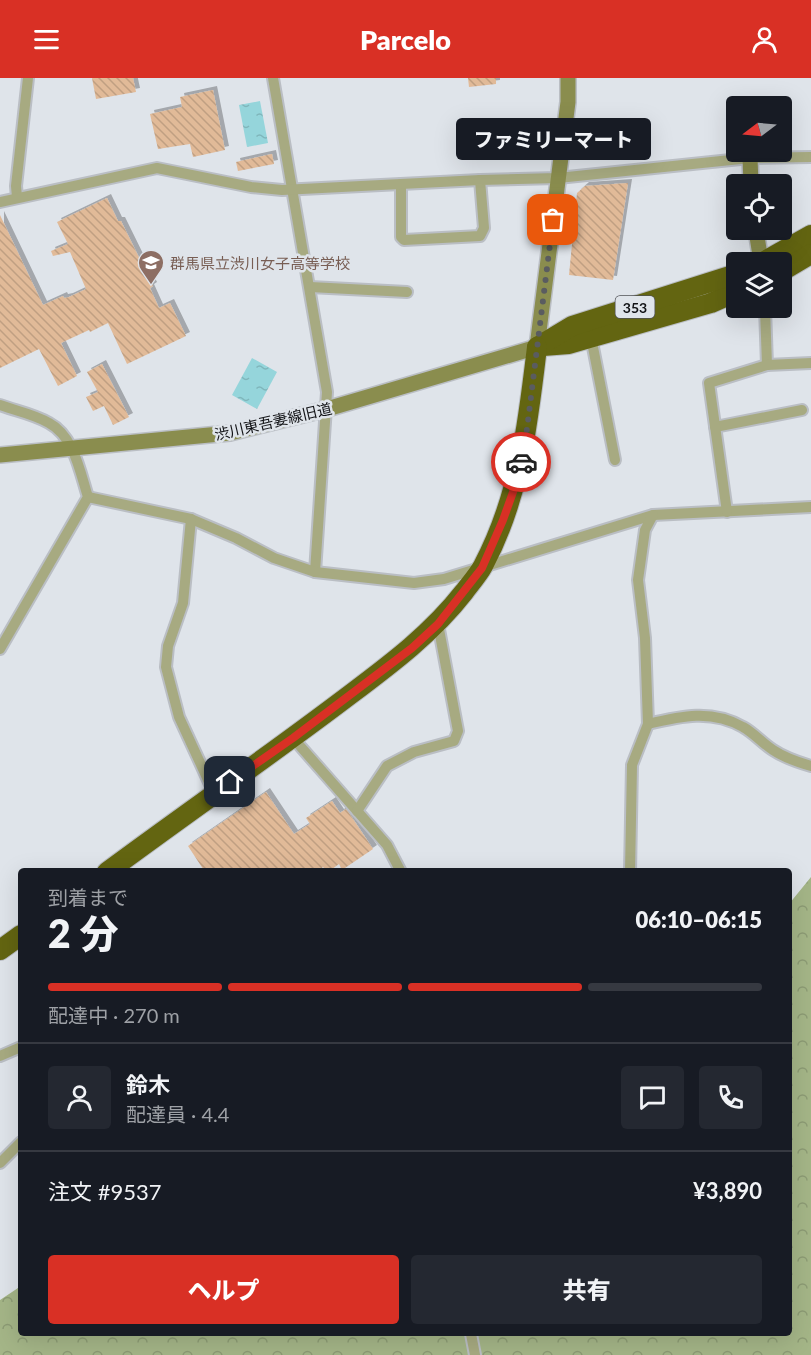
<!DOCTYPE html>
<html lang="ja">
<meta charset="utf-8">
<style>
:root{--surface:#171b24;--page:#242831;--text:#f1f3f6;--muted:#9ea1a6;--line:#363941;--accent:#d93025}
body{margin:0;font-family:Lato,"Noto Sans JP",sans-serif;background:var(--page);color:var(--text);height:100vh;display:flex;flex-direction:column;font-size:22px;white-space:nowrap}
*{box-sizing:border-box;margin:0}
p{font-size:20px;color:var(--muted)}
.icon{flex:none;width:33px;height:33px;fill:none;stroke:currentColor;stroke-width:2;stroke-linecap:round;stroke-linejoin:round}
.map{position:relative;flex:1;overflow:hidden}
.drawer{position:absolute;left:18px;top:790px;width:774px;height:468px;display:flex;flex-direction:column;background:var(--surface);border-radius:6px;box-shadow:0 6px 24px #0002}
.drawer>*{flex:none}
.needle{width:39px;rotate:254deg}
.fabs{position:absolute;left:726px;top:18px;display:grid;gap:12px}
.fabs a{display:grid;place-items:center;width:66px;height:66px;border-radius:6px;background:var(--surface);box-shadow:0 6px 24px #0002;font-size:30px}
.pin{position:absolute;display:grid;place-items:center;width:51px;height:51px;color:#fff;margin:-26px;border-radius:12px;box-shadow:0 3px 9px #0006}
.courier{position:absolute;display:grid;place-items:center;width:60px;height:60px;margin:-30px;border:4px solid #d93025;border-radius:50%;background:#fff;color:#222;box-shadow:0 2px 8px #0007}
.bubble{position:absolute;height:42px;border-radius:6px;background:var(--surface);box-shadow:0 6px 24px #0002;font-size:20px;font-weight:800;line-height:42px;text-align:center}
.summary em{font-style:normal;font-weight:800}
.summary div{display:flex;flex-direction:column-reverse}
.summary{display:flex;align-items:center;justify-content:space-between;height:102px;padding:0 30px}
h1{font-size:39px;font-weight:800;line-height:45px}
.bar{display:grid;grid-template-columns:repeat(4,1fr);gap:9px 6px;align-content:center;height:72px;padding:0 30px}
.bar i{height:8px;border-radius:4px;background:var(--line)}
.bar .active{background:var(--accent)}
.bar p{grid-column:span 4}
.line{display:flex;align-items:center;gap:15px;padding:0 30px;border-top:2px solid var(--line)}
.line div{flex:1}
.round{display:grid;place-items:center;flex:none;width:63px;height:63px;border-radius:6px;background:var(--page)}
.button{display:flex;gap:12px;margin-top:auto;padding:12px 30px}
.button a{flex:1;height:69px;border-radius:6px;background:var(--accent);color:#fff;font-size:24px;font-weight:800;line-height:69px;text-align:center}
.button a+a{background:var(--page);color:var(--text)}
header{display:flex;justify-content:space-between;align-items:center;height:78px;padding:0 30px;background:var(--accent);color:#fff;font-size:27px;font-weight:800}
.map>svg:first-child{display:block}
.forest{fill:url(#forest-crowns)}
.water{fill:url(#water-ripples)}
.building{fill:url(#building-back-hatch);filter:url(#shadow)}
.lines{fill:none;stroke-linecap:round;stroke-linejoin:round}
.street-casing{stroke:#babec4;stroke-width:14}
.secondary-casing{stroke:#babec4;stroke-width:18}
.highway-casing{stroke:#babec4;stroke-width:22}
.street{stroke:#a7aa81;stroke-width:10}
.secondary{stroke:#8a8d4e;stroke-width:15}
.highway{stroke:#636511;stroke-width:20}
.done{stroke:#5a5c60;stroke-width:6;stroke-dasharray:0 10.8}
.route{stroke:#d93025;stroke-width:8}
.labels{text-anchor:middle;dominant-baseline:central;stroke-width:5;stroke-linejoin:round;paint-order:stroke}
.shield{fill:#dfe4ea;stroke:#505256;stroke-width:1.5}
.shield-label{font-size:14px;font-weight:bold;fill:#121316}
.education-label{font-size:15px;fill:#785e54;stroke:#dfe4ea;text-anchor:start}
.street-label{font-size:15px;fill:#121316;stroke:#dfe4ea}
</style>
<header><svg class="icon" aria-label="menu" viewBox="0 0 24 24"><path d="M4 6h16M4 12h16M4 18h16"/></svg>Parcelo<svg class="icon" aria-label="person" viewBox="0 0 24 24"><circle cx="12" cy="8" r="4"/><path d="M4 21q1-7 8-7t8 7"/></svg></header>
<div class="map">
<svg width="811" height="1277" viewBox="0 0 811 1277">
<defs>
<pattern id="forest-crowns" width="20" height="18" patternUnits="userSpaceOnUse" patternTransform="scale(1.5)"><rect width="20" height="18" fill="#a4b587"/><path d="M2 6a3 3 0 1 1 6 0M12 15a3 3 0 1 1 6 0" fill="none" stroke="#8c9b74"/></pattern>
<pattern id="water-ripples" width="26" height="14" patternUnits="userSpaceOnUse" patternTransform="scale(1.5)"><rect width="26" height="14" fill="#95d5db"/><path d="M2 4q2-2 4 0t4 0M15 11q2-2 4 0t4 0" fill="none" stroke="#7fb6bb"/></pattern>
<pattern id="building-back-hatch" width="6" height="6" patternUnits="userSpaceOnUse" patternTransform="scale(1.5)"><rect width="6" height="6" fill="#e1ba98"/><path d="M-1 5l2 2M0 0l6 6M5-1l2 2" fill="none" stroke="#c09f82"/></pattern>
<filter id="shadow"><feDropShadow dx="4" dy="-4" stdDeviation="0" flood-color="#0004"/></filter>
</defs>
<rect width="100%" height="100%" fill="#dfe4ea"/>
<path class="forest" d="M811,799V1277H0V1222L21,1208V1256H789V826Z"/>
<g class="water">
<path d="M260,23L268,65L247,69L239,27Z"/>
<path d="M252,280L277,294L257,331L232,317Z"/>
</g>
<g class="building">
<path d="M92,0H133L136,14L96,21Z"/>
<path d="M468,0H496V6L469,9Z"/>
<path d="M213,12L225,72L193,79L190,66L158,71L150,36L182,29L180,19Z"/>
<path d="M272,76L274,86L238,93L236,84Z"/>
<path d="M628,105L613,202L569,197L577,115L585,108Z"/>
<path d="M107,120L118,143H121L153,208L150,210L159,230L170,225L186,258L127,286L108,245L90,254L89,252L61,265L77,298L58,308L39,271L0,290V137L43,227L63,218L64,220L69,219L86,211L70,174L53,178L51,173L68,166L57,144Z"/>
<path d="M102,286L129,339L113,347L104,328L93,333L86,319L98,314L87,294Z"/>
<path d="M266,714L294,756L310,746L306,740L332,723L340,735L346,731L349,735L373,771L342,792L339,786L328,794L323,789L317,794H205L188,768Z"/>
</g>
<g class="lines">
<defs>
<g id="street">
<path d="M273,0L327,314L315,494"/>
<path d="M401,106V159L404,162L480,158L484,150L480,102"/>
<path d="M17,119L16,108L28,0"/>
<path d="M0,124L157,90L251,109L282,112L480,102L558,100L750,80L811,79"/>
<path d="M310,209L407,214"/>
<path d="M765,230L767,287"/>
<path d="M591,259L615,382"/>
<path d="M0,327C16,333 34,336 49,345C74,358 80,394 88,419L0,571"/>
<path d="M715,349L802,332"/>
<path d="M88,419L191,441L236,460L274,480L315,494L414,505L444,501L653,437L811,429"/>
<path d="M727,434L709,305L767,287L811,285"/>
<path d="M191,441L183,525L168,568L166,589L179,639L214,715"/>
<path d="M648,646C681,638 712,631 743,649C754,655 762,665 773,672C785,680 797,684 811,688"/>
<path d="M293,660L387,767L401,794"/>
<path d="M357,733L387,688L414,674L454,663L458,653L438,546"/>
<path d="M630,794L632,687L648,646L645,560L638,502L645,452L653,437"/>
<path d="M0,978L21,969"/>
<path d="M0,1085L21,1064"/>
<path d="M471,1256L475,1277"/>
</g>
<g id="secondary">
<path d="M750,80L751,106"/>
<path d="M756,152L761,184"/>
<path d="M0,377L230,355L327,331L537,269L568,24V0"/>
</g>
<g id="highway">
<path d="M763,184L811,157"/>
<path d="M782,193L811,176"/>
<path d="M543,268L569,266L711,225L736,214"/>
<path d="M537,269L572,248L736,196"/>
<path d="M107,794C184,737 262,683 339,625C384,591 429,559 464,514C470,506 478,497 483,488C520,418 528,346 537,269"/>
<path d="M0,872L21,857"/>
</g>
</defs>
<use href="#street" class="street-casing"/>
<use href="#secondary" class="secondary-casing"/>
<use href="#highway" class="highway-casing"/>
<use href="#street" class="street"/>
<use href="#secondary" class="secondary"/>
<use href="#highway" class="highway"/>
</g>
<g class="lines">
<path class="done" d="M521,384L527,351L553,142"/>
<path class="route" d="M230,704L293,660L412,570L438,546L482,490L503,442L517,403L521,384"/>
</g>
<defs>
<symbol id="school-pin" viewBox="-11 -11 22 30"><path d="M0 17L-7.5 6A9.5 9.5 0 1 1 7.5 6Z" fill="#8d6e63" stroke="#dfe4ea"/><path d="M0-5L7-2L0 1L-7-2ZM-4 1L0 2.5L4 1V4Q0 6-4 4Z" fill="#fff"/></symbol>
</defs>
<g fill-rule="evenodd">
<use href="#school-pin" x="136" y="170" width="30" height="40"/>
</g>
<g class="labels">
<rect class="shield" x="615.5" y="218" width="39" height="22" rx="4.5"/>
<g class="shield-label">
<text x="635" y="229">353</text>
</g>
<g class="education-label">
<text x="170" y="185">群馬県立渋川女子高等学校</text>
</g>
<g class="street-label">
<text transform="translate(273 343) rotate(-13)">渋川東吾妻線旧道</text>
</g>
</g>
</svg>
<div class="fabs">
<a><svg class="needle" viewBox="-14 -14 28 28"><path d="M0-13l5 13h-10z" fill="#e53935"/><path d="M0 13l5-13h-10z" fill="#9ea1a6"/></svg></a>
<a><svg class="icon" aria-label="locate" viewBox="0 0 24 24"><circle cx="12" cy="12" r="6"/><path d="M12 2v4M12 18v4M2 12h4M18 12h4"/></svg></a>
<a><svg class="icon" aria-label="layers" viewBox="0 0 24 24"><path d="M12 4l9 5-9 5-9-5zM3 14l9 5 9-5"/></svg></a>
</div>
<div class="pin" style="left:553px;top:142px;background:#ea580c"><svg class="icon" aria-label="bag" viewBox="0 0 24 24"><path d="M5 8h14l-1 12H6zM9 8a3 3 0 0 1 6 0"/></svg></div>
<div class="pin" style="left:230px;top:704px;background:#1f2937"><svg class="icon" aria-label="home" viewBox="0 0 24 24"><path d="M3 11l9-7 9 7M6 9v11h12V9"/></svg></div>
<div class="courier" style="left:521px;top:384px"><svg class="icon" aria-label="car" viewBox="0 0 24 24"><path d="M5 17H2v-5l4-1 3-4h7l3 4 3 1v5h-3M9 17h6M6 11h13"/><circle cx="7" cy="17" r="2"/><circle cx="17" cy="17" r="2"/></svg></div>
<div class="bubble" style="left:456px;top:40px;width:195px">ファミリーマート</div>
<section class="drawer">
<div class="summary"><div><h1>2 分</h1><p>到着まで</p></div><em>06:10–06:15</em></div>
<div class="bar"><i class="active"></i><i class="active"></i><i class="active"></i><i></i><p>配達中 · 270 m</p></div>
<div class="line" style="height:108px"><a class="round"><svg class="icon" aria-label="person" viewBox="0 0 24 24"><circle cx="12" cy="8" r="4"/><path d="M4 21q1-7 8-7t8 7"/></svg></a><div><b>鈴木</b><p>配達員 · 4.4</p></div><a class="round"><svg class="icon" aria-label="chat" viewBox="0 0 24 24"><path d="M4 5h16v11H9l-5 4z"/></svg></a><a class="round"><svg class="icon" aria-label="phone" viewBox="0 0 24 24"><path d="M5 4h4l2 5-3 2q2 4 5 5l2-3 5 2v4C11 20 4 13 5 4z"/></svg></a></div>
<div class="line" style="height:78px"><div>注文 #9537</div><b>¥3,890</b></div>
<div class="button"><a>ヘルプ</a><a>共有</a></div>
</section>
</div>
